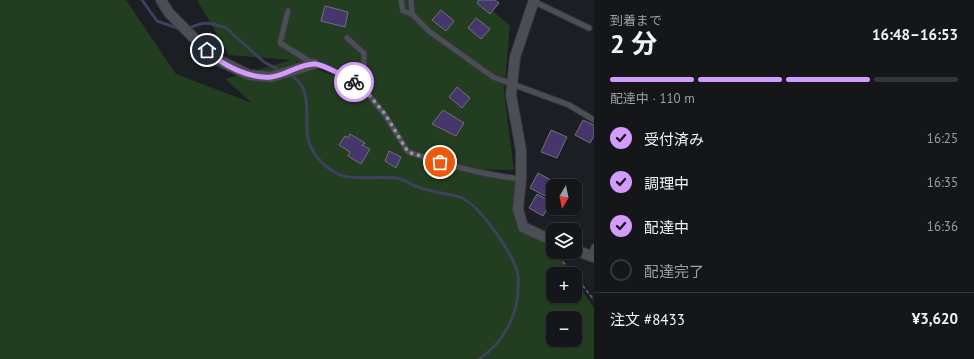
<!DOCTYPE html>
<html lang="ja">
<meta charset="utf-8">
<style>
:root{--surface:#14161a;--page:#212327;--text:#f1f3f6;--muted:#9d9fa2;--line:#333539;--accent:#d39cfc}
body{margin:0;font-family:"PT Sans","Noto Sans JP",sans-serif;background:var(--page);color:var(--text);height:100vh;display:flex;flex-direction:column;font-size:15px;white-space:nowrap}
*{box-sizing:border-box;margin:0}
p{font-size:13px;color:var(--muted)}
.icon{flex:none;width:22px;height:22px;fill:none;stroke:currentColor;stroke-width:2;stroke-linecap:round;stroke-linejoin:round}
.map{position:relative;flex:1;overflow:hidden}
.drawer{display:flex;flex-direction:column;background:var(--surface);width:380px}
.drawer>*{flex:none}
.needle{width:26px;rotate:189deg}
.tools{position:absolute;left:546px;top:179px;display:grid;gap:8px}
.tools a{display:grid;place-items:center;width:36px;height:36px;border-radius:8px;background:var(--surface);box-shadow:0 1px 3px #0004,0 0 0 1px var(--line);font-size:20px}
.pin{position:absolute;display:grid;place-items:center;width:34px;height:34px;color:#fff;margin:-17px;border:2px solid #fff;border-radius:50%;box-shadow:0 1px 4px #0007}
.courier{position:absolute;display:grid;place-items:center;width:40px;height:40px;margin:-20px;border:3px solid #d39cfc;border-radius:50%;background:#fff;color:#222;box-shadow:0 1px 5px #0007}
.summary em{font-style:normal;font-weight:700}
.summary div{display:flex;flex-direction:column-reverse}
.summary{display:flex;align-items:center;justify-content:space-between;height:68px;padding:0 16px}
h1{font-size:26px;font-weight:700;line-height:30px}
.bar{display:grid;grid-template-columns:repeat(4,1fr);gap:6px 4px;align-content:center;height:48px;padding:0 16px}
.bar i{height:5px;border-radius:3px;background:var(--line)}
.bar .current{background:var(--accent)}
.bar p{grid-column:span 4}
.line{display:flex;align-items:center;gap:10px;padding:0 16px;border-top:1px solid var(--line)}
.line div{flex:1}
ol{padding:0 16px;list-style:none}
li{display:flex;align-items:center;gap:12px;height:44px}
li p{margin-inline-start:auto}
li .icon{padding:4px;border-radius:50%;background:var(--accent);color:#111;stroke-width:4}
li:last-child{color:var(--muted)}
li i{width:22px;height:22px;border:2px solid var(--line);border-radius:50%}
main{display:flex;flex:1;min-height:0}
.map>svg:first-child{display:block}
.green{fill:#223d1f;fill-rule:evenodd}
.lines{fill:none;stroke-linecap:round;stroke-linejoin:round}
.stream{stroke:#3f405c;stroke-width:3}
.building{fill:#45366c;stroke:#737178}
.lane-casing{stroke:#37393d;stroke-width:7}
.street-casing{stroke:#37393d;stroke-width:12}
.path{stroke:#63666b;stroke-width:1.5;stroke-dasharray:4 2;stroke-linecap:butt}
.lane{stroke:#4b4e54;stroke-width:5}
.street{stroke:#4b4e54;stroke-width:10}
.done{stroke:#939599;stroke-width:4;stroke-dasharray:0 7.2}
.route{stroke:#d39cfc;stroke-width:5}
</style>
<main>
<div class="map">
<svg width="594" height="359" viewBox="0 0 594 359">
<rect width="100%" height="100%" fill="#1b1e23"/>
<path class="green" d="M0,0H126L176,74L252,103L225,79L291,60L229,55L197,0H481L510,26L504,92L514,170L471,169L515,178L523,227L557,254L571,274H553V296H575V280L594,308V359H0ZM295,61L324,66L355,83L296,62ZM553,318H575V340H553Z"/>
<g class="lines">
<g class="stream">
<path d="M142,0L157,21L180,29"/>
<path d="M188,28L204,23L214,24L226,28L264,62L281,71"/>
<path d="M290,75C314,87 304,117 308,138C311,153 323,166 336,173C348,181 380,176 396,178C405,179 412,186 421,188C434,193 449,193 462,198C480,206 516,257 518,276C519,279 518,284 518,288C518,316 502,344 479,359"/>
</g>
</g>
<g class="building">
<path d="M479,0H495L499,3L490,14L477,3Z"/>
<path d="M325,6L348,12L345,27L321,21Z"/>
<path d="M441,10L454,21L446,31L432,20Z"/>
<path d="M476,18L490,29L481,39L468,28Z"/>
<path d="M457,87L470,98L462,108L449,97Z"/>
<path d="M443,110L464,123L456,136L432,124Z"/>
<path d="M583,120L594,125V136L590,143L575,135Z"/>
<path d="M551,130L567,137L557,158L541,152Z"/>
<path d="M350,134L365,143L362,145L370,149L361,164L348,156L350,152L339,145L345,136L348,138Z"/>
<path d="M389,151L401,157L396,168L385,161Z"/>
<path d="M538,173L553,181L545,196L530,188Z"/>
<path d="M537,194L551,202L543,216L529,208Z"/>
</g>
<g class="lines">
<defs>
<g id="lane">
<path d="M401,0L403,11L412,14"/>
<path d="M411,0L412,14L430,32L493,77L569,105L594,120"/>
<path d="M533,1L589,28"/>
<path d="M288,11L280,43L314,64L324,66L360,84L385,115L408,152C445,164 482,175 521,179"/>
<path d="M347,38L364,53V66L360,84"/>
<path d="M591,256L594,247"/>
</g>
<g id="street">
<path d="M161,0L169,13L214,58L249,75L271,77L314,64"/>
<path d="M534,0L515,57L511,95L521,150V179L518,209L523,227L553,241"/>
<path d="M575,250L594,257"/>
</g>
</defs>
<use href="#lane" class="lane-casing"/>
<use href="#street" class="street-casing"/>
<g class="path">
<path d="M555,252L573,274"/>
<path d="M575,276L594,300"/>
</g>
<use href="#lane" class="lane"/>
<use href="#street" class="street"/>
</g>
<g class="lines">
<path class="done" d="M354,82L360,84L385,114L408,152L440,162"/>
<path class="route" d="M207,50C221,65 250,79 271,77C285,76 301,63 315,64C328,66 343,76 354,82"/>
</g>
</svg>
<div class="tools">
<a><svg class="needle" viewBox="-14 -14 28 28"><path d="M0-13l5 13h-10z" fill="#e53935"/><path d="M0 13l5-13h-10z" fill="#9d9fa2"/></svg></a>
<a><svg class="icon" aria-label="layers" viewBox="0 0 24 24"><path d="M12 4l9 5-9 5-9-5zM3 14l9 5 9-5"/></svg></a>
<a>+</a>
<a>−</a>
</div>
<div class="pin" style="left:440px;top:162px;background:#ea580c"><svg class="icon" aria-label="bag" viewBox="0 0 24 24"><path d="M5 8h14l-1 12H6zM9 8a3 3 0 0 1 6 0"/></svg></div>
<div class="pin" style="left:207px;top:50px;background:#1f2937"><svg class="icon" aria-label="home" viewBox="0 0 24 24"><path d="M3 11l9-7 9 7M6 9v11h12V9"/></svg></div>
<div class="courier" style="left:354px;top:82px"><svg class="icon" aria-label="bike" viewBox="0 0 24 24"><circle cx="6" cy="16" r="4"/><circle cx="18" cy="16" r="4"/><path d="M6 16l4-8h5l3 8M10 8l3 8H6M13 5h3"/></svg></div>
</div>
<section class="drawer">
<div class="summary"><div><h1>2 分</h1><p>到着まで</p></div><em>16:48–16:53</em></div>
<div class="bar"><i class="current"></i><i class="current"></i><i class="current"></i><i></i><p>配達中 · 110 m</p></div>
<ol>
<li><svg class="icon" aria-label="check" viewBox="0 0 24 24"><path d="M5 12l5 5 9-10"/></svg>受付済み<p>16:25</p></li>
<li><svg class="icon" aria-label="check" viewBox="0 0 24 24"><path d="M5 12l5 5 9-10"/></svg>調理中<p>16:35</p></li>
<li><svg class="icon" aria-label="check" viewBox="0 0 24 24"><path d="M5 12l5 5 9-10"/></svg>配達中<p>16:36</p></li>
<li><i></i>配達完了</li>
</ol>
<div class="line" style="height:52px"><div>注文 #8433</div><b>¥3,620</b></div>
</section>
</main>
